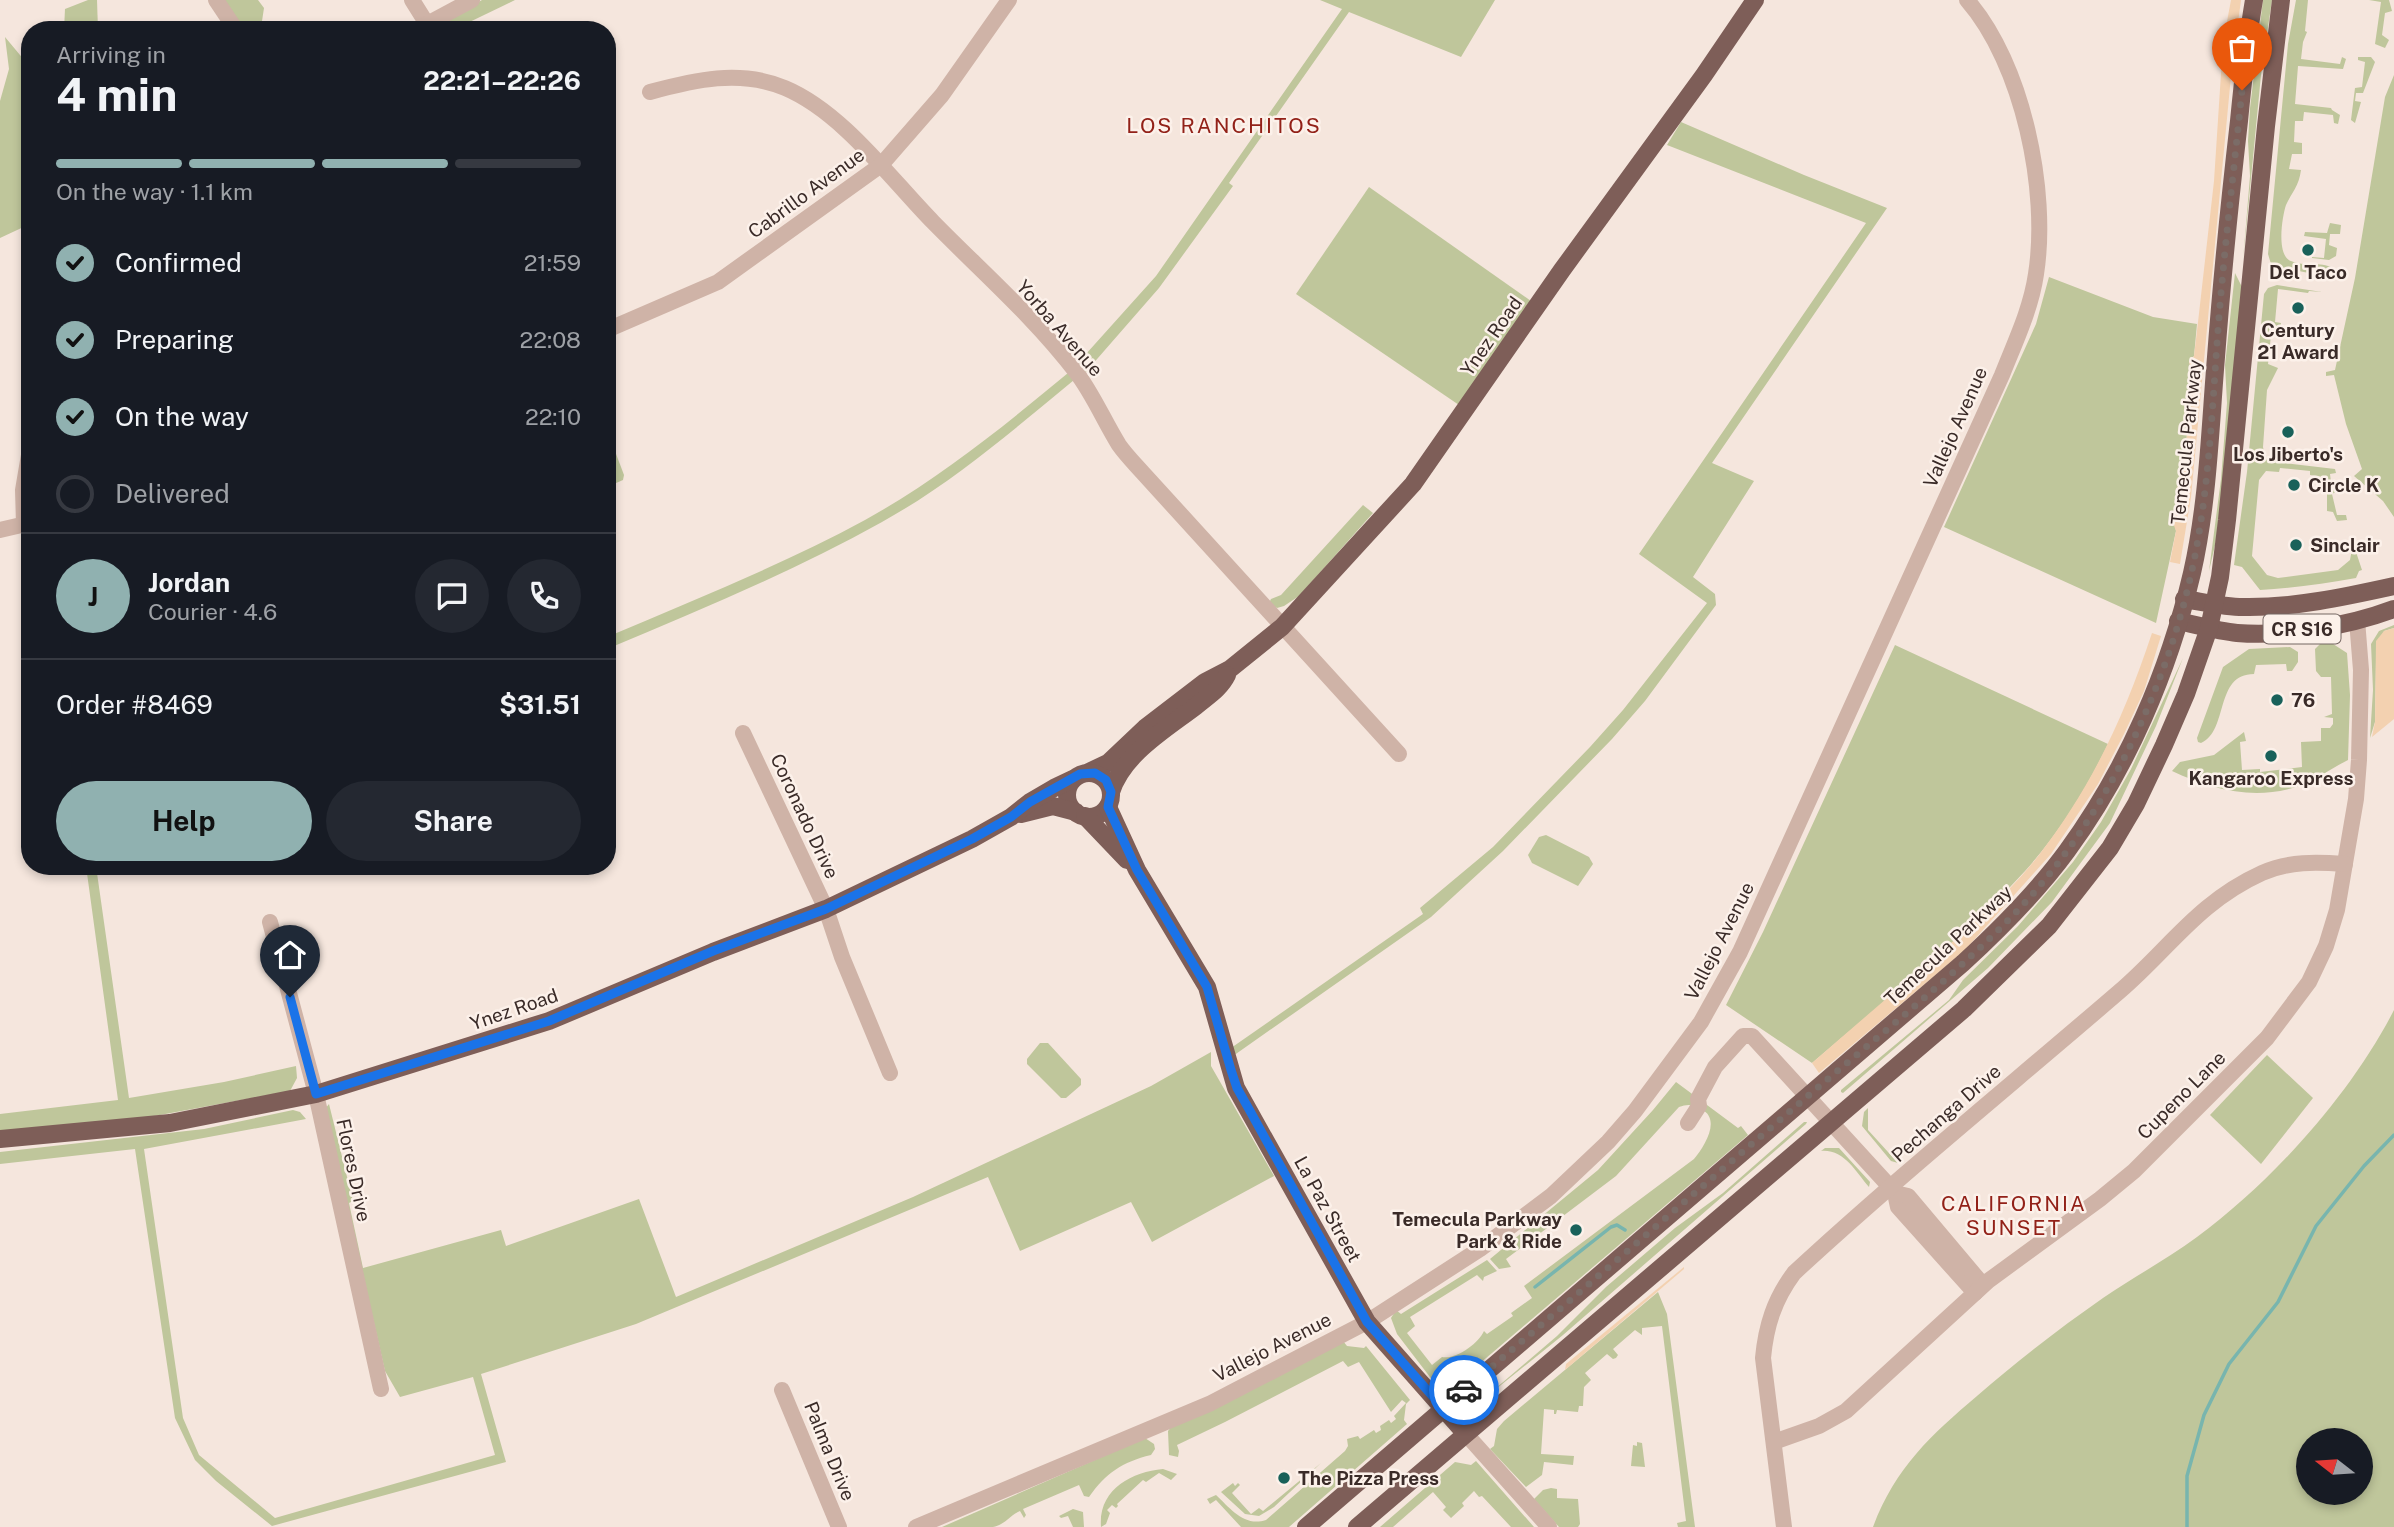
<!DOCTYPE html>
<meta charset="utf-8">
<style>
:root{--surface:#171b24;--page:#242831;--text:#f1f3f6;--muted:#9ea1a6;--line:#363941;--accent:#90b1b0}
body{margin:0;font-family:"Public Sans",sans-serif;background:var(--page);color:var(--text);height:100vh;display:flex;flex-direction:column;font-size:26px;white-space:nowrap}
*{box-sizing:border-box;margin:0}
p{font-size:23px;color:var(--muted)}
.icon{flex:none;width:38px;height:38px;fill:none;stroke:currentColor;stroke-width:2;stroke-linecap:round;stroke-linejoin:round}
.map{position:relative;flex:1;overflow:hidden}
.sheet{position:absolute;left:21px;top:21px;width:595px;height:854px;display:flex;flex-direction:column;background:var(--surface);border-radius:28px;box-shadow:0 4px 10px #0003}
.sheet>*{flex:none}
.needle{width:46px;rotate:287deg}
.controls{position:absolute;left:2296px;top:1428px;display:grid;gap:14px}
.controls a{display:grid;place-items:center;width:77px;height:77px;border-radius:50%;background:var(--surface);box-shadow:0 4px 10px #0003;font-size:35px}
.pin{position:absolute;display:grid;place-items:center;width:60px;height:60px;color:#fff;margin:-72px -30px;border-radius:50% 50% 50% 0;rotate:-45deg;box-shadow:0 0 7px #0007}
.pin .icon{rotate:45deg}
.courier{position:absolute;display:grid;place-items:center;width:70px;height:70px;margin:-35px;border:5px solid #1a73e8;border-radius:50%;background:#fff;color:#222;box-shadow:0 2px 9px #0007}
.headline em{font-style:normal;font-weight:700}
.headline div{display:flex;flex-direction:column-reverse}
.headline{display:flex;align-items:center;justify-content:space-between;height:119px;padding:0 35px}
h1{font-size:46px;font-weight:700;line-height:52px}
.bar{display:grid;grid-template-columns:repeat(4,1fr);gap:10px 7px;align-content:center;height:84px;padding:0 35px}
.bar i{height:9px;border-radius:5px;background:var(--line)}
.bar .active{background:var(--accent)}
.bar p{grid-column:span 4}
.line{display:flex;align-items:center;gap:18px;padding:0 35px;border-top:2px solid var(--line)}
.line div{flex:1}
.round{display:grid;place-items:center;flex:none;width:74px;height:74px;border-radius:37px;background:var(--page)}
ol{padding:0 35px;list-style:none}
li{display:flex;align-items:center;gap:21px;height:77px}
li p{margin-inline-start:auto}
li .icon{padding:7px;border-radius:50%;background:var(--accent);color:#111;stroke-width:4}
li:last-child{color:var(--muted)}
li i{width:38px;height:38px;border:4px solid var(--line);border-radius:50%}
.primary-button{display:flex;gap:14px;margin-top:auto;padding:14px 35px}
.primary-button a{flex:1;height:80px;border-radius:42px;background:var(--accent);color:#111;font-size:28px;font-weight:700;line-height:80px;text-align:center}
.primary-button a+a{background:var(--page);color:var(--text)}
.map>svg:first-child{display:block}
.green{fill:#bfc69b;fill-rule:evenodd}
.sand{fill:#f3d1b0}
.lines{fill:none;stroke-linecap:round;stroke-linejoin:round}
.stream{stroke:#78b5ae;stroke-width:3.5}
.minor{stroke:#cfb3a7;stroke-width:16}
.major{stroke:#7e5e58;stroke-width:18}
.done{stroke:#7b6c67;stroke-width:7;stroke-dasharray:0 12.6}
.route{stroke:#1a73e8;stroke-width:9}
.poi-dot{fill:#19615a;stroke:#fcf1ea;stroke-width:2.5}
.labels{text-anchor:middle;dominant-baseline:central;stroke-width:5;stroke-linejoin:round;paint-order:stroke}
.shield{fill:#fcf1ea;stroke:#746662;stroke-width:2}
.shield-label{font-size:18px;font-weight:bold;fill:#3a2b28}
.street-label{font-size:19px;fill:#3a2b28;stroke:#fcf1ea}
.poi-label{font-size:19px;font-weight:bold;fill:#3a2b28;stroke:#fcf1ea}
.neighbourhood-label{font-size:21px;letter-spacing:2px;fill:#922118;stroke:#fcf1ea}
</style>
<div class="map">
<svg width="2394" height="1527" viewBox="0 0 2394 1527">
<rect width="100%" height="100%" fill="#f5e6dd"/>
<g class="green">
<path d="M88,0H97L98,30H64L65,9Z"/>
<path d="M224,0H258L264,8L262,21L265,30H243Z"/>
<path d="M482,0H515L453,30H428Z"/>
<path d="M1320,0H1495L1461,57L1349,12L1229,183L1233,186L1159,288L1084,374L1077,364L1156,276L1342,9Z"/>
<path d="M2263,0H2272L2261,75L2243,261L2250,176L2248,141L2250,108Z"/>
<path d="M2296,0H2308L2305,31L2307,32L2303,42L2301,59L2340,64L2342,57L2346,59L2343,69L2298,66L2295,104L2331,108L2332,110L2340,115L2338,124L2334,123L2333,115L2304,112L2303,121H2295L2294,142L2302,143V154H2292L2289,169L2301,170C2299,186 2292,192 2286,205C2282,217 2276,256 2291,261C2306,267 2315,261 2331,267L2330,273L2324,276L2274,266L2271,264L2268,254L2288,44Z"/>
<path d="M2369,0H2389L2392,11L2385,13L2382,35L2389,40L2385,48L2375,44L2381,2Z"/>
<path d="M5,37L25,61L30,62V224L0,238V101L9,69Z"/>
<path d="M2358,57H2371L2375,62L2363,93H2356L2355,101L2361,102L2355,123L2351,120L2355,88L2362,87L2365,62L2358,60Z"/>
<path d="M2394,75V517L2383,501L2354,476L2362,469L2346,424L2334,375L2326,376V372L2335,370L2355,278L2385,97Z"/>
<path d="M1681,122L1804,175L1887,208L1712,463L1754,481L1693,577L1715,594L1716,605L1645,701L1612,739L1503,851L1431,917L1233,1056L1231,1048L1423,914L1420,908L1493,847L1590,747L1623,710L1707,603L1639,554L1866,223L1667,145Z"/>
<path d="M1369,187L1531,301L1459,405L1296,294Z"/>
<path d="M2330,223L2341,225L2340,234H2330L2329,245L2337,248L2336,256L2329,260L2312,258V257L2324,258L2326,239L2304,236L2305,232L2327,233Z"/>
<path d="M2235,273L2242,287L2224,477L2216,541L2209,571L2221,479L2227,403L2225,365Z"/>
<path d="M2049,277L2153,317L2197,324L2194,356L2189,362C2193,375 2195,393 2185,405L2188,423L2183,478C2181,481 2178,484 2178,488C2175,500 2187,503 2173,515L2176,531L2156,623L1944,527L2036,324Z"/>
<path d="M2277,285L2322,292L2309,291L2308,293L2278,289L2275,322L2281,323L2280,334L2271,335L2268,364L2278,368L2267,390L2263,447L2264,452L2262,455L2269,462L2272,459L2276,462L2335,469L2336,473L2330,474L2331,482H2339L2341,489L2332,494L2337,515H2346L2347,520L2337,521L2333,512L2327,511V488L2323,477L2310,475V471L2280,468L2279,472L2266,471L2259,480L2252,556L2267,575L2278,578L2338,570L2350,560L2352,549H2355L2362,570L2359,571L2356,578C2324,584 2292,588 2260,590L2242,567L2234,565L2247,472L2264,294L2268,288Z"/>
<path d="M1068,373L1074,380C1012,431 952,483 882,522C794,571 700,610 607,649V637C694,600 782,565 865,520C939,479 1004,426 1068,373Z"/>
<path d="M607,430L624,475L623,480L607,487Z"/>
<path d="M1363,505L1373,513L1299,596L1284,606L1277,608L1269,603L1271,599L1281,595Z"/>
<path d="M2394,625V628L2384,631L2376,662L2375,722L2370,738L2373,690L2371,644L2379,631Z"/>
<path d="M2330,642L2347,653L2350,695L2348,760C2332,768 2316,780 2299,786C2255,801 2213,790 2172,771L2180,762L2214,755L2244,732L2246,741L2240,742L2242,770L2260,769V772L2302,767L2301,742L2321,741V728H2330L2333,724V718L2324,717L2332,714L2331,677H2321L2316,671L2315,649L2321,643Z"/>
<path d="M1895,645L2108,744C2087,788 2059,833 2026,870C1962,941 1884,1001 1812,1063L1726,1005L1763,932Z"/>
<path d="M2290,647L2298,652V662L2292,671H2287L2286,664L2256,665L2254,674C2214,674 2229,731 2201,743L2198,742L2197,738L2223,667L2249,649Z"/>
<path d="M2183,658L2156,726L2110,823L2052,902L1988,968L1843,1093L1841,1092V1090L1949,1000L1963,980L2018,926L2073,862L2101,822L2131,769Z"/>
<path d="M1546,835L1589,857L1593,864L1578,886L1532,863L1528,855L1539,837Z"/>
<path d="M86,866H96L129,1098L224,1082L296,1066L297,1078L290,1091L149,1117L0,1131V1114L118,1100Z"/>
<path d="M2394,1010V1527H1873C1895,1468 1931,1435 1977,1396C2017,1361 2060,1328 2103,1298C2134,1277 2167,1259 2197,1237C2273,1181 2351,1094 2394,1010ZM2308,1440H2361V1493H2308Z"/>
<path d="M1040,1043H1048L1081,1079V1085L1066,1098H1061L1027,1064V1059Z"/>
<path d="M1211,1052V1066L1274,1176L1152,1242L1131,1202L1020,1251L988,1177L636,1324L481,1374L506,1462L272,1526L216,1481L195,1460L175,1418L135,1149L0,1164V1152L204,1129L293,1110L300,1112L306,1119L144,1149L183,1418L199,1455L275,1518L495,1455L473,1377L400,1397L385,1371L325,1109L329,1104L353,1201L349,1203L363,1268L501,1230L506,1246L639,1199L676,1297L913,1197L1151,1086Z"/>
<path d="M2267,1055L2313,1098L2261,1164L2210,1115Z"/>
<path d="M1676,1082L1738,1128L1741,1126L1748,1135L1458,1382L1455,1379L1437,1377L1433,1381L1397,1334L1391,1318L1396,1310L1401,1314L1487,1260L1497,1271L1484,1277L1483,1281L1477,1275L1410,1317L1415,1326L1407,1333L1432,1365L1442,1357C1456,1360 1479,1343 1484,1331L1487,1334L1513,1316L1511,1313L1532,1298L1524,1286L1694,1159C1704,1147 1722,1119 1701,1109C1693,1104 1687,1104 1679,1107L1616,1176L1506,1259L1511,1267L1499,1269L1490,1259L1598,1170L1653,1110Z"/>
<path d="M1868,1108V1130L1898,1163L1891,1161L1862,1126L1864,1112Z"/>
<path d="M1804,1122H1807L1806,1124L1563,1335L1475,1406L1557,1336L1606,1287L1675,1228L1723,1193Z"/>
<path d="M1825,1148H1839L1870,1182L1869,1187C1855,1171 1844,1149 1821,1151Z"/>
<path d="M1658,1292L1667,1314L1695,1527H1678L1677,1523L1686,1521L1662,1326L1642,1328V1335L1635,1330L1613,1349L1618,1355L1616,1358L1613,1359L1607,1354L1585,1373L1591,1380L1584,1387L1583,1406H1579L1578,1412L1557,1410L1556,1414H1554V1410L1544,1409L1541,1454L1574,1456L1573,1465L1544,1462L1542,1475L1526,1487L1490,1449L1494,1446L1497,1429L1504,1421Z"/>
<path d="M1343,1341L1347,1346L1364,1348L1366,1346L1410,1400L1406,1404L1404,1420L1407,1424L1289,1527H1241L1216,1500L1210,1504L1207,1499L1216,1495C1231,1509 1244,1527 1266,1520L1345,1451L1348,1446L1347,1439L1358,1436L1360,1439L1374,1430L1376,1433L1381,1430L1380,1426L1389,1420L1391,1423L1396,1419L1394,1416L1406,1403L1402,1400L1391,1412L1359,1362L1348,1367L1343,1361L1225,1422L1177,1445L1179,1451L1178,1457L1169,1455L1168,1431L1172,1426Z"/>
<path d="M1145,1438L1154,1444L1155,1449L1151,1455C1122,1462 1106,1473 1089,1497L1084,1496L1079,1485L1023,1509L1026,1515L1024,1518L1020,1511C1010,1515 1006,1524 993,1527C978,1527 957,1527 942,1527Z"/>
<path d="M1637,1442L1642,1443L1645,1467L1631,1466L1633,1445L1637,1446Z"/>
<path d="M1476,1461L1534,1527H1511L1482,1496L1479,1497L1474,1491L1462,1503L1464,1506L1451,1518L1443,1510L1446,1507L1433,1492L1393,1527H1380L1455,1462L1471,1465Z"/>
<path d="M1321,1463L1274,1507L1259,1516L1245,1514L1221,1492L1233,1483L1235,1486L1238,1483L1240,1485L1232,1493L1251,1514L1259,1508L1263,1511Z"/>
<path d="M1163,1469L1177,1474L1171,1480L1159,1473L1146,1482L1143,1480L1117,1504L1118,1506L1116,1508L1112,1505L1107,1510L1110,1513L1106,1524L1101,1527C1098,1490 1131,1472 1163,1469Z"/>
<path d="M1551,1488L1557,1489V1498L1578,1499L1580,1524L1578,1527H1559L1534,1499L1543,1490Z"/>
<path d="M1073,1509L1083,1512L1084,1527H1073L1068,1516L1061,1518L1059,1516Z"/>
</g>
<g class="sand">
<path d="M2231,0H2241L2231,76L2191,497L2180,564L2170,562L2176,531L2172,520C2178,501 2183,513 2176,489L2183,478L2188,423L2184,411L2190,397L2193,375L2189,362L2194,356L2197,331L2214,181L2223,43Z"/>
<path d="M2394,628V719L2372,737L2375,722L2376,641L2384,631Z"/>
<path d="M2152,633L2161,636L2144,691L2124,734L2098,784L2051,854L1964,951L1819,1073L1812,1063C1849,1031 1887,998 1924,966C1964,932 2007,896 2039,855C2092,786 2125,715 2152,633Z"/>
<path d="M1684,1267V1269L1565,1370L1566,1364Z"/>
</g>
<g class="lines">
<g class="stream">
<path d="M1535,1287L1611,1227L1617,1225L1625,1230"/>
<path d="M2187,1527V1476L2204,1415L2229,1364L2278,1302L2316,1226L2364,1166L2394,1135"/>
</g>
<g class="minor">
<path d="M216,0L236,30"/>
<path d="M412,0L427,24"/>
<path d="M416,30L472,0"/>
<path d="M650,92C694,80 740,69 785,88C842,112 890,178 933,222C981,271 1034,317 1076,372C1093,394 1104,421 1119,445C1126,455 1135,464 1143,473L1399,754"/>
<path d="M607,330L718,282L881,165L942,95L1009,0"/>
<path d="M24,524L23,490L30,449"/>
<path d="M0,530L30,523"/>
<path d="M743,733L826,909L842,957L890,1073"/>
<path d="M270,922L316,1094L381,1389"/>
<path d="M1688,1123L1699,1106L1698,1099L1715,1067L1743,1036H1752L1891,1188L1895,1193L1898,1207L1975,1293"/>
<path d="M1895,1193L1908,1196L1983,1285"/>
<path d="M782,1390L839,1527"/>
<path d="M1465,1433L1549,1527"/>
<path d="M1774,1442L1819,1426L1846,1411L1988,1281L2100,1199L2134,1171L2267,1038L2309,982L2326,946L2337,910L2356,799L2359,760L2361,670L2357,620"/>
<path d="M916,1527L1211,1403L1367,1322L1480,1249L1551,1196L1608,1142L1635,1111L1701,1022L1740,952L2002,375C2015,342 2031,309 2036,274C2049,191 2023,64 1967,0"/>
<path d="M1784,1527L1763,1358C1766,1326 1774,1300 1794,1273C1899,1176 2011,1085 2120,991C2169,949 2198,902 2262,873C2289,861 2316,862 2345,864"/>
</g>
<g class="major">
<path d="M2184,599C2203,602 2224,607 2243,607C2294,608 2344,597 2394,586"/>
<path d="M2178,621C2197,625 2217,631 2237,633C2285,637 2349,626 2394,609"/>
<path d="M1089,772L1108,763L1145,728L1205,682L1230,669L1282,627L1413,484L1562,270L1704,75L1755,0"/>
<circle cx="1089" cy="795" r="22"/>
<path d="M1111,792C1123,754 1166,729 1196,706C1208,696 1220,689 1227,675"/>
<path d="M1108,807L1137,870L1207,987L1236,1088L1367,1322L1465,1433"/>
<path d="M1021,814L1053,806L1076,812"/>
<path d="M1085,816L1127,860"/>
<path d="M0,1139L170,1123L316,1094L549,1021L713,952L826,909L972,839L1011,817L1030,802L1054,788L1073,779"/>
<path d="M1306,1527L1963,963C2001,928 2037,892 2067,851C2127,769 2169,671 2192,573C2208,503 2210,429 2216,357C2222,278 2230,199 2239,121C2243,80 2247,40 2254,0"/>
<path d="M1357,1527L1964,1009L2049,926L2110,848L2136,804L2164,745L2186,694L2209,628L2220,577L2227,520L2266,126L2281,0"/>
</g>
</g>
<g class="lines">
<path class="done" d="M1464,1390C1573,1299 1680,1205 1788,1113C1865,1046 1947,984 2018,910C2103,821 2166,691 2192,570C2209,492 2212,410 2218,330C2224,250 2234,170 2242,90"/>
<path class="route" d="M290,997L316,1094L549,1021L713,951L826,909L972,839L1011,817L1030,802L1080,774L1095,773L1106,780L1111,792L1108,807L1137,870L1207,987L1231,1070L1237,1088L1250,1111L1367,1322L1443,1408L1464,1390"/>
</g>
<g class="poi-dot">
<circle cx="2308" cy="250" r="7"/>
<circle cx="2298" cy="308" r="7"/>
<circle cx="2288" cy="432" r="7"/>
<circle cx="2294" cy="485" r="7"/>
<circle cx="2296" cy="545" r="7"/>
<circle cx="2277" cy="700" r="7"/>
<circle cx="2271" cy="756" r="7"/>
<circle cx="1576" cy="1230" r="7"/>
<circle cx="1284" cy="1478" r="7"/>
</g>
<g class="labels">
<rect class="shield" x="2263.5" y="614.5" width="77" height="29" rx="5"/>
<g class="shield-label">
<text x="2302" y="629">CR S16</text>
</g>
<g class="street-label">
<text transform="translate(806 193) rotate(-36)">Cabrillo Avenue</text>
<text transform="translate(1060 328) rotate(49)">Yorba Avenue</text>
<text transform="translate(1491 336) rotate(-55)">Ynez Road</text>
<text transform="translate(1955 427) rotate(-66)">Vallejo Avenue</text>
<text transform="translate(2186 442) rotate(-84)">Temecula Parkway</text>
<text transform="translate(805 816) rotate(65)">Coronado Drive</text>
<text transform="translate(1719 941) rotate(-63)">Vallejo Avenue</text>
<text transform="translate(1948 945) rotate(-43)">Temecula Parkway</text>
<text transform="translate(514 1009) rotate(-19)">Ynez Road</text>
<text transform="translate(2181 1095) rotate(-45)">Cupeno Lane</text>
<text transform="translate(1946 1113) rotate(-41)">Pechanga Drive</text>
<text transform="translate(354 1170) rotate(78)">Flores Drive</text>
<text transform="translate(1328 1209) rotate(61)">La Paz Street</text>
<text transform="translate(1272 1347) rotate(-27)">Vallejo Avenue</text>
<text transform="translate(830 1451) rotate(68)">Palma Drive</text>
</g>
<g class="poi-label">
<text x="2308" y="272">Del Taco</text>
<text x="2298" y="330">Century<tspan x="2298" dy="22">21 Award</tspan></text>
<text x="2288" y="454">Los Jiberto's</text>
<text x="2308" y="485" text-anchor="start">Circle K</text>
<text x="2310" y="545" text-anchor="start">Sinclair</text>
<text x="2291" y="700" text-anchor="start">76</text>
<text x="2271" y="778">Kangaroo Express</text>
<text x="1562" y="1219" text-anchor="end">Temecula Parkway<tspan x="1562" dy="22">Park &amp; Ride</tspan></text>
<text x="1298" y="1478" text-anchor="start">The Pizza Press</text>
</g>
<g class="neighbourhood-label">
<text x="1224" y="125">LOS RANCHITOS</text>
<text x="2014" y="1203">CALIFORNIA<tspan x="2014" dy="24">SUNSET</tspan></text>
</g>
</g>
</svg>
<div class="controls">
<a><svg class="needle" viewBox="-14 -14 28 28"><path d="M0-13l5 13h-10z" fill="#e53935"/><path d="M0 13l5-13h-10z" fill="#9ea1a6"/></svg></a>
</div>
<div class="pin" style="left:2242px;top:90px;background:#ea580c"><svg class="icon" aria-label="bag" viewBox="0 0 24 24"><path d="M5 8h14l-1 12H6zM9 8a3 3 0 0 1 6 0"/></svg></div>
<div class="pin" style="left:290px;top:997px;background:#1f2937"><svg class="icon" aria-label="home" viewBox="0 0 24 24"><path d="M3 11l9-7 9 7M6 9v11h12V9"/></svg></div>
<div class="courier" style="left:1464px;top:1390px"><svg class="icon" aria-label="car" viewBox="0 0 24 24"><path d="M5 17H2v-5l4-1 3-4h7l3 4 3 1v5h-3M9 17h6M6 11h13"/><circle cx="7" cy="17" r="2"/><circle cx="17" cy="17" r="2"/></svg></div>
<section class="sheet">
<div class="headline"><div><h1>4 min</h1><p>Arriving in</p></div><em>22:21–22:26</em></div>
<div class="bar"><i class="active"></i><i class="active"></i><i class="active"></i><i></i><p>On the way · 1.1 km</p></div>
<ol>
<li><svg class="icon" aria-label="check" viewBox="0 0 24 24"><path d="M5 12l5 5 9-10"/></svg>Confirmed<p>21:59</p></li>
<li><svg class="icon" aria-label="check" viewBox="0 0 24 24"><path d="M5 12l5 5 9-10"/></svg>Preparing<p>22:08</p></li>
<li><svg class="icon" aria-label="check" viewBox="0 0 24 24"><path d="M5 12l5 5 9-10"/></svg>On the way<p>22:10</p></li>
<li><i></i>Delivered</li>
</ol>
<div class="line" style="height:126px"><b class="round" style="background:var(--accent);color:#111">J</b><div><b>Jordan</b><p>Courier · 4.6</p></div><a class="round"><svg class="icon" aria-label="chat" viewBox="0 0 24 24"><path d="M4 5h16v11H9l-5 4z"/></svg></a><a class="round"><svg class="icon" aria-label="phone" viewBox="0 0 24 24"><path d="M5 4h4l2 5-3 2q2 4 5 5l2-3 5 2v4C11 20 4 13 5 4z"/></svg></a></div>
<div class="line" style="height:91px"><div>Order #8469</div><b>$31.51</b></div>
<div class="primary-button"><a>Help</a><a>Share</a></div>
</section>
</div>
